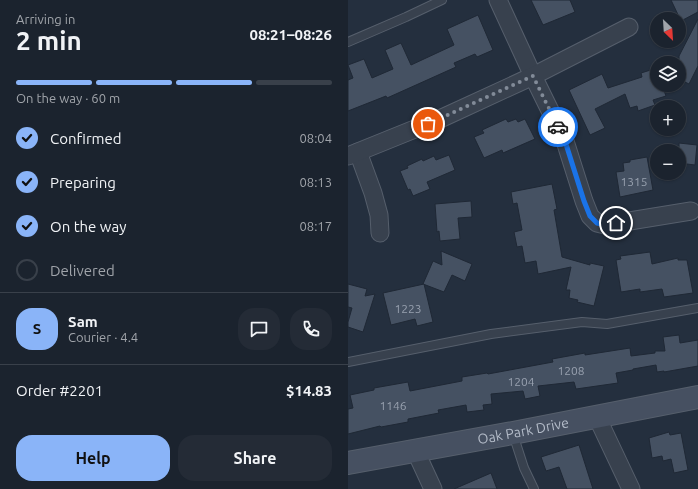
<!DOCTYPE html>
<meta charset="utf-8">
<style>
:root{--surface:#1b232e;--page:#242b36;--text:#f1f3f6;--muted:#a0a4aa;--line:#39404a;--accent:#8ab4f8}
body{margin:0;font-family:Ubuntu,sans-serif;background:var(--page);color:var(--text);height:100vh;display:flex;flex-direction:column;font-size:15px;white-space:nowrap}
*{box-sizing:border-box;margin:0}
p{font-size:13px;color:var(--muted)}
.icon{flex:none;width:22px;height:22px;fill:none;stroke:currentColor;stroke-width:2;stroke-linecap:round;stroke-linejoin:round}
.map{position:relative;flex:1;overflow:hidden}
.side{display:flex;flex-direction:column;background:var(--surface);width:348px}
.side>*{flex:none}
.needle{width:26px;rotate:155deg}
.fabs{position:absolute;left:302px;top:12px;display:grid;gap:8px}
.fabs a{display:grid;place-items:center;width:36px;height:36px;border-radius:50%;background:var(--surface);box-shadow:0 1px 3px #0004,0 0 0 1px var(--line);font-size:20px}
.pin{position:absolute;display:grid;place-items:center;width:34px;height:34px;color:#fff;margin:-17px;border:2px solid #fff;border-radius:50%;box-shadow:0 1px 4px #0007}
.courier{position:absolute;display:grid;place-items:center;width:40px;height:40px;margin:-20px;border:3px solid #1a73e8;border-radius:50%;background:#fff;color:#222;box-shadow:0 1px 5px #0007}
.head em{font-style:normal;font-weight:700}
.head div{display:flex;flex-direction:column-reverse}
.head{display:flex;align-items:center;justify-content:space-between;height:68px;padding:0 16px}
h1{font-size:26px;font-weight:700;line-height:30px}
.bar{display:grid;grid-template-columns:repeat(4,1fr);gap:6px 4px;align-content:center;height:48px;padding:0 16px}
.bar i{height:5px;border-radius:3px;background:var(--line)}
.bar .current{background:var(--accent)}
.bar p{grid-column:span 4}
.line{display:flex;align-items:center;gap:10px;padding:0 16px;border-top:1px solid var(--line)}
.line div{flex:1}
.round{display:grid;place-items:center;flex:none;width:42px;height:42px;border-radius:16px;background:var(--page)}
ol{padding:0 16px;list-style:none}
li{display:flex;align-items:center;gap:12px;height:44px}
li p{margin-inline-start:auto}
li .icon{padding:4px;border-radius:50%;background:var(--accent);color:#111;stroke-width:4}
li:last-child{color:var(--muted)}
li i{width:22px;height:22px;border:2px solid var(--line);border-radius:50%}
.primary-button{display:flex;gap:8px;margin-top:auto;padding:8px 16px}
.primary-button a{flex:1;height:46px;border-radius:16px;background:var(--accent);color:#111;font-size:16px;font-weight:700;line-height:46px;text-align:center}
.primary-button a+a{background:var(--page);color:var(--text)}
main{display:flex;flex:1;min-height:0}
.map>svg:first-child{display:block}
.building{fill:#455162;stroke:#1f2835}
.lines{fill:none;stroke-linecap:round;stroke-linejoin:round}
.lane-casing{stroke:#565f6c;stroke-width:10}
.street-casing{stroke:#565f6c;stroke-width:19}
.secondary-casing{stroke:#565f6c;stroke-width:24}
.lane{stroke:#38414e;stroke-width:8}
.street{stroke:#38414e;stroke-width:17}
.secondary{stroke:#465061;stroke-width:22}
.done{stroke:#828b98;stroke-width:4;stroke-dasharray:0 7.2}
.route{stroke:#1a73e8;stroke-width:5}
.labels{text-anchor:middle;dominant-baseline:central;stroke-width:3;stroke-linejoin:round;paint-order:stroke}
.number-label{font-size:12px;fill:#98a1af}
.street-label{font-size:14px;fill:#b4bcc9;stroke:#1d2633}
</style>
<main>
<section class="side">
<div class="head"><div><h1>2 min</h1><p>Arriving in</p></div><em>08:21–08:26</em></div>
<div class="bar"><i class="current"></i><i class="current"></i><i class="current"></i><i></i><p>On the way · 60 m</p></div>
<ol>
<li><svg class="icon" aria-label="check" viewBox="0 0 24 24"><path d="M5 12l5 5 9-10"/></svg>Confirmed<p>08:04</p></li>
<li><svg class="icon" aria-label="check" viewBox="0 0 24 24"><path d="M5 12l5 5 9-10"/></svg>Preparing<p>08:13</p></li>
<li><svg class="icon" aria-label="check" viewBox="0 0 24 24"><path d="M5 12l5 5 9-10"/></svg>On the way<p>08:17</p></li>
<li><i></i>Delivered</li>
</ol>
<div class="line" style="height:72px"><b class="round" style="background:var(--accent);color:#111">S</b><div><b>Sam</b><p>Courier · 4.4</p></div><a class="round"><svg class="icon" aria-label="chat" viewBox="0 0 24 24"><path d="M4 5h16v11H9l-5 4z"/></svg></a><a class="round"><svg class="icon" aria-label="phone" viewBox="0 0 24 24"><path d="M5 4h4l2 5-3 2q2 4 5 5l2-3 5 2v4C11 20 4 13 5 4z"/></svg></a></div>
<div class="line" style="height:52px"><div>Order #2201</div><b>$14.83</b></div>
<div class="primary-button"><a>Help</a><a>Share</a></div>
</section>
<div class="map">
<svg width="350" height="489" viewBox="0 0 350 489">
<rect width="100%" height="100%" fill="#242f3e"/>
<g class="building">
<path d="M183,0H222L227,12L195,25Z"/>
<path d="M323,0H350V12L333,21Z"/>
<path d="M130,15L145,50L129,57L127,54L106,63L108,67L68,85L39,98L38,96L0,111V80L5,78L0,65L16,59L24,78L45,69L37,50L53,43L63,65L106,45L99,29Z"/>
<path d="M350,19V66L341,84L331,79V56Z"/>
<path d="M309,68V85H314L318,96L305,100L307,105L290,111L289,106L282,108L277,94L247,109L257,128L242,135L221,90L254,74L260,88L294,77L293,73Z"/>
<path d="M158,119L160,122L168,119L170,122L177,119L187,139L155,153L154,150L136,158L126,137L136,133L134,130Z"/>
<path d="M331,143L349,145L347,165L331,163Z"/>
<path d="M101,155L107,170L79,182L82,189L65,196L62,189L60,190L52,171L60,168L59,166L74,159L75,161L86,156L88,160Z"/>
<path d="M299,157L305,190L272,197L268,172L276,171L275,163L282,162V160Z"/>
<path d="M204,184L209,209L206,210L214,257L242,265V263L256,266L246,306L229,302L230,300L221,298L222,290H218L223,267L190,274L188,261L177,263L174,246L169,247L166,232L174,230L169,203L165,204L163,192Z"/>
<path d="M123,201L124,217L110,218L112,239L92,241L91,231L89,232L87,204Z"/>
<path d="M93,251L124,264L117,281L104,275L96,292L75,284L85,261L94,265Z"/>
<path d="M302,252L304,264L330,258V260H339L345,293L316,297L314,289L292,292V289L273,292L268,260L273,259L272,256Z"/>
<path d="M0,284L19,289L17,296L27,294L15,332L0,327V322L4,308L0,307Z"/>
<path d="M76,284L85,322L69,326L67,319L43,325L35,293Z"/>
<path d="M331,335L332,343L350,340V366L316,372V371L309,372L308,365L285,369V370L268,373L270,383L228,389L226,382L190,386L192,396L177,399L175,391L143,394L144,404L135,405L136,410L119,412L118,405L90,410L91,413L60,419V422L33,427L32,426L0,434V409L5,408L2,395L26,390V388L60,382L62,391L114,381V377L139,373L140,374L205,362L204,359L237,353V355L282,348L283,356L307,353V351H317L315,337Z"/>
<path d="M321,432L322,435L333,433L340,470L326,473L323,459L315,461L314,456L304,458L301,438Z"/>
<path d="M231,445L245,489H219L211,467L198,471L193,457Z"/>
<path d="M143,473L149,489H106Z"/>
</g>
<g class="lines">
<defs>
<g id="lane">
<path d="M0,42L58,17L94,0"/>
<path d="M0,362L143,334L234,322L259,324L350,308"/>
<path d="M165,434L176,468L186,489"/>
</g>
<g id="street">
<path d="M150,0L185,76L217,141L236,201L242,216L249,223L257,225L343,211"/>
<path d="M10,152L25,193L31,215L32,233"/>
<path d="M0,156L94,118L185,76L281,27"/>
<path d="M249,417L283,489"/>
<path d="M67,450L85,489"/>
</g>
<g id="secondary">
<path id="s1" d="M0,463L165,433L350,397"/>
</g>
</defs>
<use href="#lane" class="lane-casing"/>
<use href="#street" class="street-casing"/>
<use href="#secondary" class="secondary-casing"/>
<use href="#lane" class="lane"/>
<use href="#street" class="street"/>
<use href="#secondary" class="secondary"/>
</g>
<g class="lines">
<path class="done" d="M80,124L185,76L210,127"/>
<path class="route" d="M210,127L217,141L236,201L242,216L249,223L253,224L268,223"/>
</g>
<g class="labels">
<g class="number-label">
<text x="286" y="181">1315</text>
<text x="60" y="308">1223</text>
<text x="223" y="370">1208</text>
<text x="173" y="381">1204</text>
<text x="45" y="405">1146</text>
</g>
<g class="street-label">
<text stroke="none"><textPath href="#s1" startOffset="178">Oak Park Drive</textPath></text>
</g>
</g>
</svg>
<div class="fabs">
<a><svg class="needle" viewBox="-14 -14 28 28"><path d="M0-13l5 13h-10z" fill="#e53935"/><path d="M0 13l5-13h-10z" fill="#a0a4aa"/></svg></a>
<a><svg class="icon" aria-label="layers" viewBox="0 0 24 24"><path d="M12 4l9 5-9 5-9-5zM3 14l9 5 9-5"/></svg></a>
<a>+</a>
<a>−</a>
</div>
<div class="pin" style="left:80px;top:124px;background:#ea580c"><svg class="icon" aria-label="bag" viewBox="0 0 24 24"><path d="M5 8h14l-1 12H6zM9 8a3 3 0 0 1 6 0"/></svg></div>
<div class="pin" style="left:268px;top:223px;background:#1f2937"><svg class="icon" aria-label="home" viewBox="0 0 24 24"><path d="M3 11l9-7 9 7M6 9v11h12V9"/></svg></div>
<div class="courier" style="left:210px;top:127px"><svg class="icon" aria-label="car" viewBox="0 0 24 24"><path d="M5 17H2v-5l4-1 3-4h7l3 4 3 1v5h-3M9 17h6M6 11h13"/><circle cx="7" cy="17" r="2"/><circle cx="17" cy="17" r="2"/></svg></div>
</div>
</main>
